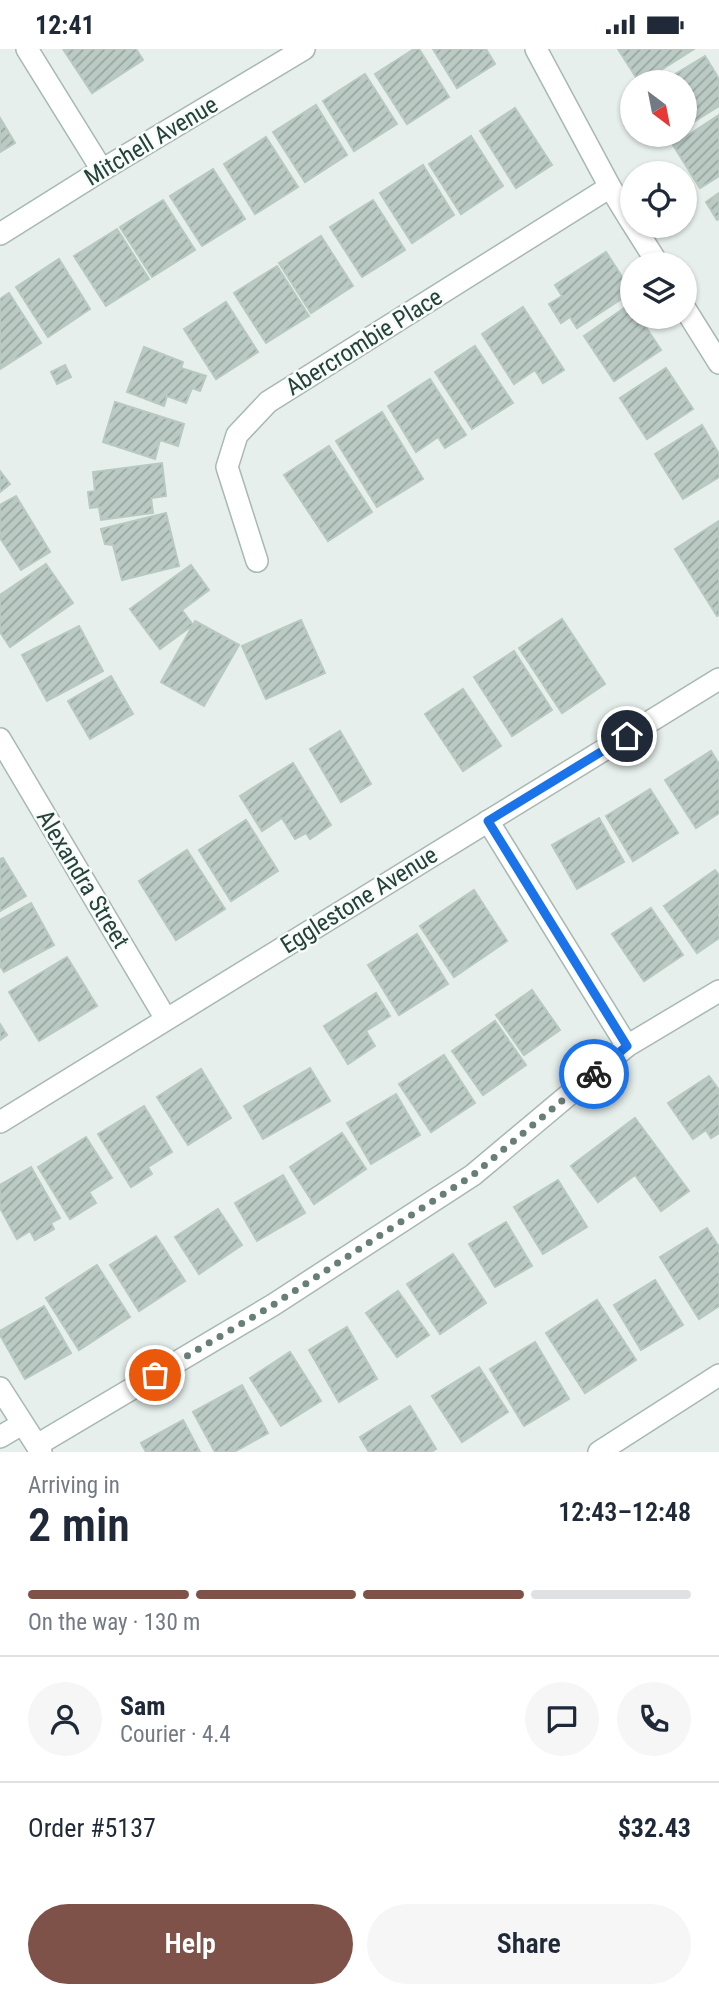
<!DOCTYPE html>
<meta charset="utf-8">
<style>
:root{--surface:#fff;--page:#f6f6f7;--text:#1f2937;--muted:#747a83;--line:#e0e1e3;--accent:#7f5249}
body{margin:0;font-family:"Roboto Condensed",sans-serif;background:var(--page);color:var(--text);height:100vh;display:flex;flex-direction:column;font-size:26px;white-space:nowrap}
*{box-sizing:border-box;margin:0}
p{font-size:23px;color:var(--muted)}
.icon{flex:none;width:38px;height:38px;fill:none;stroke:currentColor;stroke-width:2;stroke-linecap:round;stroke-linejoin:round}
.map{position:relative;height:1403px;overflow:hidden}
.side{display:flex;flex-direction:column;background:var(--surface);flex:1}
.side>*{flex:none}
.needle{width:46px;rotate:148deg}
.buttons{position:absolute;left:620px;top:21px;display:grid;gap:14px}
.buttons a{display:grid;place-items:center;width:77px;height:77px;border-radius:50%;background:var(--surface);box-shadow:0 2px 5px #0004;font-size:35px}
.pin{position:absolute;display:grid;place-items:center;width:60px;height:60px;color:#fff;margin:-30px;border:4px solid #fff;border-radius:50%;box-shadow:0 2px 7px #0007}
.courier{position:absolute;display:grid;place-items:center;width:70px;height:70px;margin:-35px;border:5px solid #1a73e8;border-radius:50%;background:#fff;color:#222;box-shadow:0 2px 9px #0007}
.summary em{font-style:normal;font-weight:600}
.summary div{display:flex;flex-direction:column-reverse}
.summary{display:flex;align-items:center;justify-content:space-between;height:119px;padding:0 28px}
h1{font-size:46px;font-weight:600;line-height:52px}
.bar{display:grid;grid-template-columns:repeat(4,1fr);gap:10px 7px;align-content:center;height:84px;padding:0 28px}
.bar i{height:9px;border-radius:5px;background:var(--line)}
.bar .selected{background:var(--accent)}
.bar p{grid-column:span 4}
.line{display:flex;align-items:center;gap:18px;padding:0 28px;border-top:2px solid var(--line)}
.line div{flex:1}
.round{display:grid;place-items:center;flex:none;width:74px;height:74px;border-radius:37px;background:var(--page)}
.primary-button{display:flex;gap:14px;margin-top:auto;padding:14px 28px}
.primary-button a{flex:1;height:80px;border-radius:42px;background:var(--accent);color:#fff;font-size:28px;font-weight:600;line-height:80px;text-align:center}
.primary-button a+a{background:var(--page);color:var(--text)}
.status{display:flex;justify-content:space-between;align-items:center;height:49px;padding:0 35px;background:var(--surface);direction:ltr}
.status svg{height:19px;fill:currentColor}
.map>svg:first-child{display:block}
.building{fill:url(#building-hatch);stroke:#b8c9c2;stroke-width:2}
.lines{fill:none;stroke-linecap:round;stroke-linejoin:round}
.street-casing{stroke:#a8b8b2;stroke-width:24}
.street{stroke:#fff;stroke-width:21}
.done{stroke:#687f78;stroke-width:7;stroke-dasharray:0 12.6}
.route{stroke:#1a73e8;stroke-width:9}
.labels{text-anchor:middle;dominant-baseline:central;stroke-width:5;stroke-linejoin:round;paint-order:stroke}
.street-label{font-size:24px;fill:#24423a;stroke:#f7fbf9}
</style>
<div class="status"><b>12:41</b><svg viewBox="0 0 49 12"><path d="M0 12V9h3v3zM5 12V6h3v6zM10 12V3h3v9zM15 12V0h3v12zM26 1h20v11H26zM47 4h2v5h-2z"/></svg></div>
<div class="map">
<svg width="719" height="1403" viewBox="0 0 719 1403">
<defs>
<pattern id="building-hatch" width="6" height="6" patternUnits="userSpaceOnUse" patternTransform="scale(1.75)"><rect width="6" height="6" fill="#bbcac4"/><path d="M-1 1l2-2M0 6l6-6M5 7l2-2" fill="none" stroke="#98a6a0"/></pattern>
</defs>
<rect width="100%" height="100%" fill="#e6efeb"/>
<g class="building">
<path d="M63,0H136L143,11L92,44Z"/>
<path d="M414,0H419L449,48L407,75L375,25Z"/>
<path d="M433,0H486L495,15L457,39Z"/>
<path d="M618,0H694L642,33H639Z"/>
<path d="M705,7L719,30V57L684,79V33H662Z"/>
<path d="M365,25L397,75L354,102L323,52Z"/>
<path d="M316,56L347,106L305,133L273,83Z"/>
<path d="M515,59L552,116L516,139L480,82Z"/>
<path d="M719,66V127L700,139L673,96Z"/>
<path d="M0,69L15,94L0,103Z"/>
<path d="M471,87L503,137L461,165L429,115Z"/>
<path d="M266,88L298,138L255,165L224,115Z"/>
<path d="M423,116L454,166L412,194L380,144Z"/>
<path d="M213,120L245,170L202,197L170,147Z"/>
<path d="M719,144V170L717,171L706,153Z"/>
<path d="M163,151L195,201L152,228L120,178Z"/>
<path d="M373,151L405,201L362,228L330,178Z"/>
<path d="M117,180L149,230L106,257L74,207Z"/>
<path d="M321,187L353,237L311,264L279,214Z"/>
<path d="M606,203L632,243L577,279L570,268L561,274L549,255L562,247L555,236Z"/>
<path d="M59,210L90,260L48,288L16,238Z"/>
<path d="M277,217L309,267L266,294L234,244Z"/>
<path d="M9,244L41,294L0,320V250Z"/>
<path d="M226,253L258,303L216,330L184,280Z"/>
<path d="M630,255L632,268H639L661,301L614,332L584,287Z"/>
<path d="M523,258L564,321L543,334L535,321L514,335L482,285Z"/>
<path d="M475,297L513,354L472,380L435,323Z"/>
<path d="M144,298L183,313L181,319L206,327L200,342L192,339L186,354L167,347L164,357L127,343Z"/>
<path d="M65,316L71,328L57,335L51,323Z"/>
<path d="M666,319L693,360L647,390L620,349Z"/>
<path d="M430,330L466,386L445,399L438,388L416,403L388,357Z"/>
<path d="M115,353L184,375L178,397L160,391L155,410L103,393Z"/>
<path d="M382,363L423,430L377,458L336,392Z"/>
<path d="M702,376L719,405V428L683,450L655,405Z"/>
<path d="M329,397L372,463L328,492L284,426Z"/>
<path d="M162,414L166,447L151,449L153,464L101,471L99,458L90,459L88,443L95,442L93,423Z"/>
<path d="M0,422L10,435L0,443Z"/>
<path d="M16,447L50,503L21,521L0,489V456Z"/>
<path d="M166,464L179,517L122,531L113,496L105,495L101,480Z"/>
<path d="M719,472V566L717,567L675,500Z"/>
<path d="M46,515L73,554L10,598L0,583V546Z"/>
<path d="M191,516L209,541L182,561L193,576L160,600L130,560Z"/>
<path d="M562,570L605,635L562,664L519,599Z"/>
<path d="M301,571L325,624L266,650L242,597Z"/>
<path d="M195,572L239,596L204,657L161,633Z"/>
<path d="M79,577L103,622L47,652L22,606Z"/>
<path d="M514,602L552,661L512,687L474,628Z"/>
<path d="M111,627L133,665L90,690L68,652Z"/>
<path d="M463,640L501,697L463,722L425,665Z"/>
<path d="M340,682L371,735L341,753L310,700Z"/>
<path d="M711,702L719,715V764L696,779L665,731Z"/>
<path d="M293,714L331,776L310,790L306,784L295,790L282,769L262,782L240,747Z"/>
<path d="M650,740L678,784L633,812L606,767Z"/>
<path d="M599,769L624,813L577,840L552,796Z"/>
<path d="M246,771L278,822L231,852L199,801Z"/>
<path d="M187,801L225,860L176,891L139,832Z"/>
<path d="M3,809L26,847L0,862V810Z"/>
<path d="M715,821L719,826V889L697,904L664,857Z"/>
<path d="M474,841L507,892L454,928L420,877Z"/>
<path d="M31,854L54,896L4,923L0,917V871Z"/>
<path d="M651,859L683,906L644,932L612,885Z"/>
<path d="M417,885L448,935L399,966L368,916Z"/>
<path d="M67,908L97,957L39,992L9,943Z"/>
<path d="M532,941L560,981L524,1006L496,966Z"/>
<path d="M376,944L390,967L366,982L375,997L348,1015L324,977Z"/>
<path d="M495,972L526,1016L483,1046L452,1002Z"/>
<path d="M0,975L7,986L0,991Z"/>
<path d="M444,1006L475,1054L431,1083L399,1035Z"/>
<path d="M310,1019L330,1052L263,1090L244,1057Z"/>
<path d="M201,1020L231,1069L188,1096L157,1048Z"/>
<path d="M709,1027L719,1041V1084L711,1089L706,1081L693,1090L668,1054Z"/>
<path d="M396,1045L420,1086L371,1115L347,1074Z"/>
<path d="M144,1057L172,1103L148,1118L152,1125L131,1138L98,1085Z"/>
<path d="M635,1069L689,1142L661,1162L635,1126L598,1153L571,1117Z"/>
<path d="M342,1084L366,1120L314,1155L290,1118Z"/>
<path d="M86,1088L112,1129L89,1143L96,1154L70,1170L38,1118Z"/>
<path d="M31,1118L60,1169L51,1174L54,1180L35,1191L30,1182L17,1190L0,1159V1136Z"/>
<path d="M283,1126L305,1164L257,1192L235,1154Z"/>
<path d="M558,1131L587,1178L543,1205L514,1158Z"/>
<path d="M218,1160L242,1196L199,1225L175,1188Z"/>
<path d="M506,1173L532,1217L495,1238L469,1195Z"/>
<path d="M707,1179L719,1198V1257L699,1270L660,1208Z"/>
<path d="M156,1187L185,1232L139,1262L110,1216Z"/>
<path d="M453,1205L486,1254L440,1285L407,1235Z"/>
<path d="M97,1216L130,1268L79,1301L46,1249Z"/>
<path d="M655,1231L683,1276L641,1301L614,1256Z"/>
<path d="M398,1242L429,1286L397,1308L366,1264Z"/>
<path d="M597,1251L636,1311L585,1344L546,1284Z"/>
<path d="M44,1257L71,1304L25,1330L0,1286V1282Z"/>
<path d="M347,1278L377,1330L339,1353L309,1301Z"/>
<path d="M535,1293L569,1350L524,1377L490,1320Z"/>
<path d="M290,1303L321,1352L281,1377L250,1329Z"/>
<path d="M479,1318L508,1363L462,1393L432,1347Z"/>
<path d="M242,1336L268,1384L234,1403H215L193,1363Z"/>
<path d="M410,1357L436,1400L431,1403H369L360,1388Z"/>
<path d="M183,1371L200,1403H146L141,1394Z"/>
</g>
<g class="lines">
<defs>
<g id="street">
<path d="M27,0L102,121"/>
<path d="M536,0L610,138L632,174"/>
<path d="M634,177L658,215"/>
<path d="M0,185L102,121L304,0"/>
<path d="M684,258L719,314"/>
<path d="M257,512L227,418L237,386L268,353L610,138"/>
<path d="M0,690L166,970"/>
<path d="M488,772L627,997"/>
<path d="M0,1073L719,630"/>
<path d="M0,1339L41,1403"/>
<path d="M0,1388L22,1375"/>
<path d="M37,1396L273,1256L473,1126L627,997L719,942"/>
<path d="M599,1403L719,1326"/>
</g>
</defs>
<use href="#street" class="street-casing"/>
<use href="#street" class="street"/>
</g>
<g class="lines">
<path class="done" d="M155,1326L273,1256L473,1126L594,1025"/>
<path class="route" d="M594,1025L627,997L488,772L627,687"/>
</g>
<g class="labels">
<g class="street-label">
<text transform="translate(151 92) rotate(-31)">Mitchell Avenue</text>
<text transform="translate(364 293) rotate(-32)">Abercrombie Place</text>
<text transform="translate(83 830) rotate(59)">Alexandra Street</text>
<text transform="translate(359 851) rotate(-32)">Egglestone Avenue</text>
</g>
</g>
</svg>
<div class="buttons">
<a><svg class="needle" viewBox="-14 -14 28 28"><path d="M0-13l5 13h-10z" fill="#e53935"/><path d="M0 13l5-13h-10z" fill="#747a83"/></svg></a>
<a><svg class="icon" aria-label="locate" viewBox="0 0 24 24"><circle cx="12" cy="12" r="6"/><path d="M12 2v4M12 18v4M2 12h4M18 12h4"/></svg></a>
<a><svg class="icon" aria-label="layers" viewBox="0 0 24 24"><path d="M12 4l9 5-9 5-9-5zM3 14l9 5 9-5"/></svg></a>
</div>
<div class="pin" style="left:155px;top:1326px;background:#ea580c"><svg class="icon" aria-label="bag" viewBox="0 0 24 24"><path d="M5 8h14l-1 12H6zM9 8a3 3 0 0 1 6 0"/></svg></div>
<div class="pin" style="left:627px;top:687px;background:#1f2937"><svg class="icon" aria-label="home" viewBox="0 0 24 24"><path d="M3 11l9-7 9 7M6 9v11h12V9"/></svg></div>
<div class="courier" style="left:594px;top:1025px"><svg class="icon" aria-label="bike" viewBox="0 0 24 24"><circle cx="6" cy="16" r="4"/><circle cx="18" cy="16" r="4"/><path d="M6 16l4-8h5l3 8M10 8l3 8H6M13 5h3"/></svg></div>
</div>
<section class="side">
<div class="summary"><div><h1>2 min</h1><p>Arriving in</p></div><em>12:43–12:48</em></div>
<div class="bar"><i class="selected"></i><i class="selected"></i><i class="selected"></i><i></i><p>On the way · 130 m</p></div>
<div class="line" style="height:126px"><a class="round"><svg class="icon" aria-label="person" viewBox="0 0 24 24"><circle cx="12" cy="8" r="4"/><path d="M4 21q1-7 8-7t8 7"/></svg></a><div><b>Sam</b><p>Courier · 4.4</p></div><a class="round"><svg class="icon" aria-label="chat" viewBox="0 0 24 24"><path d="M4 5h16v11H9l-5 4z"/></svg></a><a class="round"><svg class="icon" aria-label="phone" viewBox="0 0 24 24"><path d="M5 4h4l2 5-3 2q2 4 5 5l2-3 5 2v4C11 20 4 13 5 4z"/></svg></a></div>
<div class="line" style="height:91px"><div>Order #5137</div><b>$32.43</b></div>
<div class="primary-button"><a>Help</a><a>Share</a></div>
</section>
